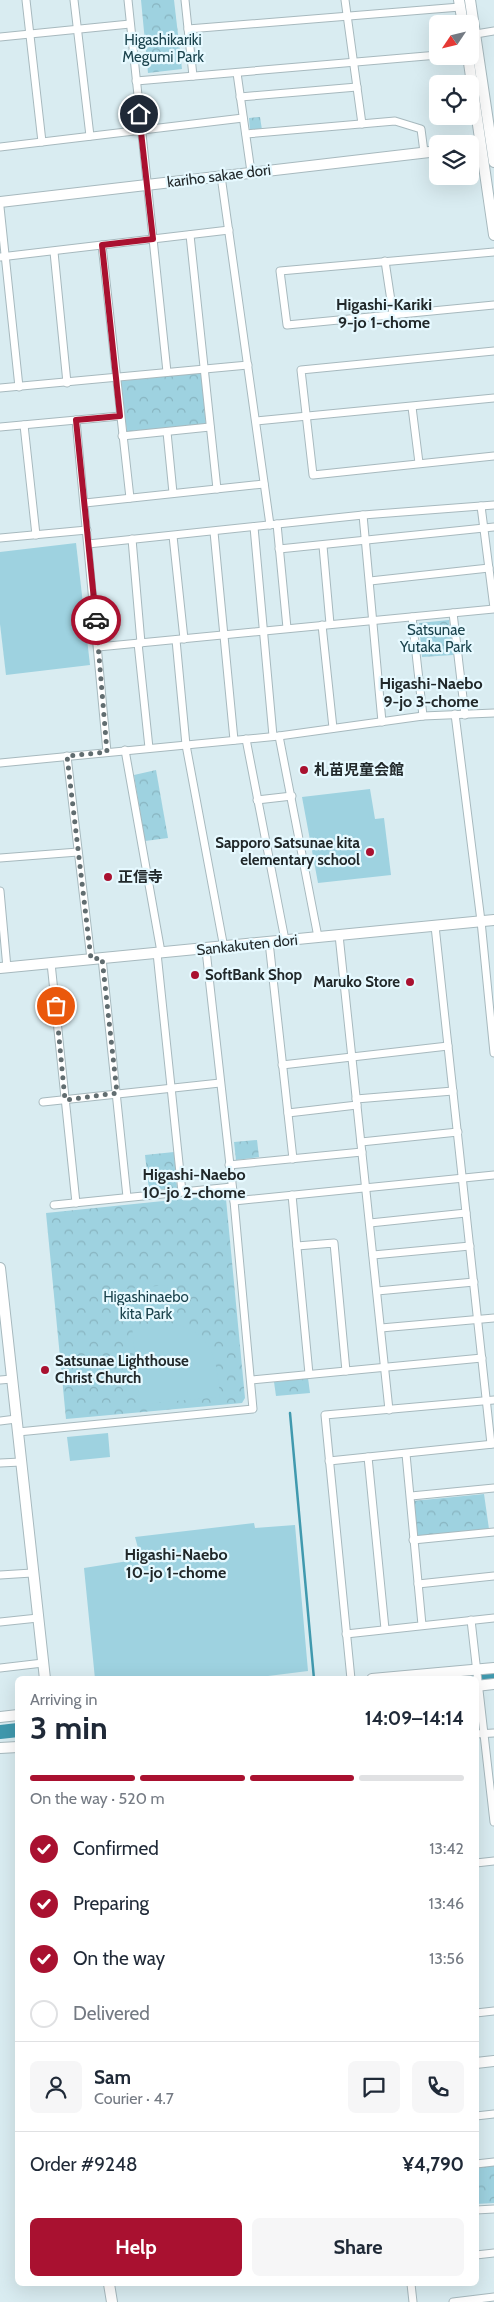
<!DOCTYPE html>
<meta charset="utf-8">
<style>
:root{--surface:#fff;--page:#f6f6f7;--text:#1f2937;--muted:#747a83;--line:#e0e1e3;--accent:#a91130}
body{margin:0;font-family:Cabin,"Noto Sans JP",sans-serif;background:var(--page);color:var(--text);height:100vh;display:flex;flex-direction:column;font-size:19px;white-space:nowrap}
*{box-sizing:border-box;margin:0}
p{font-size:16px;color:var(--muted)}
.icon{flex:none;width:28px;height:28px;fill:none;stroke:currentColor;stroke-width:2;stroke-linecap:round;stroke-linejoin:round}
.map{position:relative;flex:1;overflow:hidden}
.sheet{position:absolute;left:15px;top:1676px;width:464px;height:610px;display:flex;flex-direction:column;background:var(--surface);border-radius:8px;box-shadow:0 5px 20px #0002}
.sheet>*{flex:none}
.needle{width:32px;rotate:235deg}
.buttons{position:absolute;left:429px;top:15px;display:grid;gap:10px}
.buttons a{display:grid;place-items:center;width:50px;height:50px;border-radius:8px;background:var(--surface);box-shadow:0 5px 20px #0002;font-size:25px}
.pin{position:absolute;display:grid;place-items:center;width:42px;height:42px;color:#fff;margin:-21px;border:2px solid #fff;border-radius:50%;box-shadow:0 1px 5px #0007}
.courier{position:absolute;display:grid;place-items:center;width:50px;height:50px;margin:-25px;border:4px solid #a91130;border-radius:50%;background:#fff;color:#222;box-shadow:0 1px 6px #0007}
.summary em{font-style:normal;font-weight:700}
.summary div{display:flex;flex-direction:column-reverse}
.summary{display:flex;align-items:center;justify-content:space-between;height:85px;padding:0 15px}
h1{font-size:32px;font-weight:700;line-height:38px}
.bar{display:grid;grid-template-columns:repeat(4,1fr);gap:8px 5px;align-content:center;height:60px;padding:0 15px}
.bar i{height:6px;border-radius:4px;background:var(--line)}
.bar .selected{background:var(--accent)}
.bar p{grid-column:span 4}
.line{display:flex;align-items:center;gap:12px;padding:0 15px;border-top:1px solid var(--line)}
.line div{flex:1}
.round{display:grid;place-items:center;flex:none;width:52px;height:52px;border-radius:8px;background:var(--page)}
ol{padding:0 15px;list-style:none}
li{display:flex;align-items:center;gap:15px;height:55px}
li p{margin-inline-start:auto}
li .icon{padding:5px;border-radius:50%;background:var(--accent);color:#fff;stroke-width:4}
li:last-child{color:var(--muted)}
li i{width:28px;height:28px;border:2px solid var(--line);border-radius:50%}
.action{display:flex;gap:10px;margin-top:auto;padding:10px 15px}
.action a{flex:1;height:58px;border-radius:8px;background:var(--accent);color:#fff;font-size:20px;font-weight:700;line-height:58px;text-align:center}
.action a+a{background:var(--page);color:var(--text)}
.map>svg:first-child{display:block}
.forest{fill:url(#forest-crowns)}
.pitch{fill:#9ed2e0}
.lines{fill:none;stroke-linecap:round;stroke-linejoin:round}
.stream{stroke:#4099ae;stroke-width:2.5}
.river{stroke:#4099ae;stroke-width:14}
.street-casing{stroke:#a7b9be;stroke-width:9}
.secondary-casing{stroke:#a7b9be;stroke-width:12}
.street{stroke:#fff;stroke-width:7}
.secondary{stroke:#fff;stroke-width:10}
.done{stroke:#616d70;stroke-width:5;stroke-dasharray:0 9}
.route{stroke:#a91130;stroke-width:6}
.poi-dot{fill:#a91130;stroke:#e6f9ff;stroke-width:2}
.labels{text-anchor:middle;dominant-baseline:central;stroke-width:4.5;stroke-linejoin:round;paint-order:stroke}
.park-label{font-size:15px;fill:#1b434d;stroke:#e6f9ff}
.street-label{font-size:15px;fill:#21282a;stroke:#e6f9ff}
.poi-label{font-size:15px;font-weight:bold;fill:#21282a;stroke:#e6f9ff;text-anchor:start}
.neighbourhood-label{font-size:16px;font-weight:bold;fill:#21282a;stroke:#e6f9ff}
</style>
<div class="map">
<svg width="494" height="2302" viewBox="0 0 494 2302">
<defs>
<pattern id="forest-crowns" width="20" height="18" patternUnits="userSpaceOnUse" patternTransform="scale(1.25)"><rect width="20" height="18" fill="#9ed2e0"/><path d="M2 6a3 3 0 1 1 6 0M12 15a3 3 0 1 1 6 0" fill="none" stroke="#88b4c0"/></pattern>
</defs>
<rect width="100%" height="100%" fill="#d9ecf1"/>
<g class="forest">
<path d="M141,0H174L182,69L148,73Z"/>
<path d="M260,117L262,130L250,131L249,118Z"/>
<path d="M201,373L206,425L127,433L121,381Z"/>
<path d="M449,620L453,655L422,657L419,623Z"/>
<path d="M156,770L168,838L145,841L134,775Z"/>
<path d="M257,1140L259,1157L236,1160L234,1142Z"/>
<path d="M174,1152L177,1188L149,1190L145,1155Z"/>
<path d="M222,1195L226,1199L245,1398L242,1403L66,1419L46,1213Z"/>
<path d="M308,1378L310,1393L276,1396L274,1382Z"/>
<path d="M484,1494L489,1529L417,1536L413,1501Z"/>
<path d="M494,2165V2203L476,2204V2167Z"/>
</g>
<g class="pitch">
<path d="M76,543L90,665L6,675L0,624V552Z"/>
<path d="M370,789L375,819L384,818L391,875L318,883L302,797Z"/>
<path d="M167,1285L170,1309L128,1312L126,1289Z"/>
<path d="M164,1322C211,1329 217,1356 220,1397L144,1404L139,1400L132,1326Z"/>
<path d="M108,1433L110,1457L70,1461L67,1437Z"/>
<path d="M254,1523L255,1528L295,1525L308,1671L243,1679H95L84,1568L141,1559L135,1537Z"/>
</g>
<g class="lines">
<path class="stream" d="M290,1413L314,1679"/>
<g class="river">
<path d="M462,1679L494,1676"/>
<path d="M0,1732L18,1730"/>
</g>
<defs>
<g id="street">
<path d="M26,0L42,142"/>
<path d="M74,0L90,136"/>
<path d="M128,0L167,372"/>
<path d="M185,0L193,76"/>
<path d="M345,0L362,124"/>
<path d="M188,29L460,7"/>
<path d="M470,35L494,31"/>
<path d="M0,37L130,24"/>
<path d="M237,73L251,172"/>
<path d="M136,81L438,55"/>
<path d="M240,97L357,87"/>
<path d="M246,134L395,121L421,129L424,152"/>
<path d="M0,147L243,118"/>
<path d="M221,176L270,525"/>
<path d="M0,207L19,387"/>
<path d="M190,235L217,489"/>
<path d="M102,245L130,498"/>
<path d="M54,252L67,383"/>
<path d="M494,252L280,271L287,325L494,305"/>
<path d="M0,257L229,230"/>
<path d="M385,261L393,314"/>
<path d="M494,351L301,370L313,475L494,456"/>
<path d="M0,388L248,365"/>
<path d="M412,407L419,463"/>
<path d="M76,420L107,752"/>
<path d="M256,421L494,398"/>
<path d="M24,425L36,535"/>
<path d="M0,427L120,416"/>
<path d="M167,432L173,493"/>
<path d="M122,436L210,427"/>
<path d="M85,503L264,484"/>
<path d="M481,506L494,608"/>
<path d="M363,515L382,722"/>
<path d="M277,524L287,628"/>
<path d="M254,527L273,736"/>
<path d="M214,532L234,740"/>
<path d="M173,536L184,639"/>
<path d="M0,538L87,530"/>
<path d="M132,539L141,643"/>
<path d="M88,544L363,515L494,505"/>
<path d="M323,546L330,624"/>
<path d="M279,549L494,527"/>
<path d="M370,581L489,568"/>
<path d="M453,613L465,715"/>
<path d="M412,617L423,716"/>
<path d="M322,625L333,728"/>
<path d="M176,640L186,745L224,948"/>
<path d="M138,643L149,748"/>
<path d="M98,647L494,609"/>
<path d="M455,714L481,921L494,1053"/>
<path d="M279,736L318,937"/>
<path d="M246,739L285,940"/>
<path d="M125,750L161,952"/>
<path d="M67,756L91,959"/>
<path d="M0,763L279,736L423,716L494,713"/>
<path d="M257,800L292,796"/>
<path d="M0,858L78,852"/>
<path d="M0,891L7,968"/>
<path d="M435,926L491,1444"/>
<path d="M339,935L389,1410"/>
<path d="M269,942L293,1159"/>
<path d="M157,953L182,1192"/>
<path d="M102,958L127,1197"/>
<path d="M51,963L76,1203"/>
<path d="M282,1065L448,1046"/>
<path d="M356,1099L453,1091"/>
<path d="M43,1102L220,1083"/>
<path d="M288,1113L357,1105"/>
<path d="M361,1142L458,1132"/>
<path d="M229,1165L362,1152"/>
<path d="M292,1195L309,1374"/>
<path d="M234,1201L494,1175"/>
<path d="M54,1205L232,1187"/>
<path d="M370,1223L466,1213"/>
<path d="M297,1246L334,1243L346,1371"/>
<path d="M373,1255L470,1246"/>
<path d="M377,1291L474,1282"/>
<path d="M381,1328L494,1318"/>
<path d="M0,1380L12,1379"/>
<path d="M251,1380L482,1358"/>
<path d="M0,1421L16,1419"/>
<path d="M18,1432L253,1409L234,1201L206,950"/>
<path d="M406,1454L422,1625"/>
<path d="M368,1457L385,1629"/>
<path d="M329,1461L494,1444"/>
<path d="M0,1463L21,1462"/>
<path d="M411,1496L494,1488"/>
<path d="M413,1540L494,1532"/>
<path d="M0,1575L32,1573"/>
<path d="M418,1584L494,1576"/>
<path d="M471,1620L494,1822"/>
<path d="M0,1622L38,1618"/>
<path d="M346,1634L494,1618"/>
<path d="M0,1668L43,1663"/>
<path d="M351,1679L325,1415L494,1400"/>
<path d="M476,1734L494,1733"/>
<path d="M476,1863L494,1861"/>
<path d="M476,2013L494,2011"/>
<path d="M476,2116L494,2114"/>
<path d="M476,2164L494,2162"/>
<path d="M476,2210L494,2209"/>
<path d="M476,2255L494,2253"/>
<path d="M411,2284L413,2302"/>
<path d="M453,2302L494,2297"/>
</g>
<g id="secondary">
<path d="M459,0L463,24"/>
<path d="M470,0L494,162"/>
<path d="M468,56L494,235"/>
<path d="M0,202L438,151"/>
<path d="M0,968L494,920"/>
<path d="M0,1268L45,1679"/>
<path d="M372,1679L494,1668"/>
<path d="M476,1686L494,1684"/>
<path d="M0,1717L18,1715"/>
<path d="M0,1748L18,1747"/>
<path d="M476,2063L494,2061"/>
<path d="M109,2284L112,2302"/>
</g>
</defs>
<use href="#street" class="street-casing"/>
<use href="#secondary" class="secondary-casing"/>
<use href="#street" class="street"/>
<use href="#secondary" class="secondary"/>
</g>
<g class="lines">
<path class="done" d="M56,1006L65,1100L117,1093L102,958L91,959L67,756L107,752L96,620"/>
<path class="route" d="M96,620L76,420L120,416L102,245L153,239L139,114"/>
</g>
<g class="poi-dot">
<circle cx="304" cy="770" r="5"/>
<circle cx="370" cy="852" r="5"/>
<circle cx="108" cy="877" r="5"/>
<circle cx="195" cy="975" r="5"/>
<circle cx="410" cy="982" r="5"/>
<circle cx="45" cy="1370" r="5"/>
</g>
<g class="labels">
<g class="park-label">
<text x="163" y="40">Higashikariki<tspan x="163" dy="17">Megumi Park</tspan></text>
<text x="436" y="630">Satsunae<tspan x="436" dy="17">Yutaka Park</tspan></text>
<text x="146" y="1297">Higashinaebo<tspan x="146" dy="17">kita Park</tspan></text>
</g>
<g class="street-label">
<text transform="translate(219 176) rotate(-7)">kariho sakae dori</text>
<text transform="translate(247 945) rotate(-6)">Sankakuten dori</text>
</g>
<g class="poi-label">
<text x="314" y="770">札苗児童会館</text>
<text x="360" y="843" text-anchor="end">Sapporo Satsunae kita<tspan x="360" dy="17">elementary school</tspan></text>
<text x="118" y="877">正信寺</text>
<text x="205" y="975">SoftBank Shop</text>
<text x="400" y="982" text-anchor="end">Maruko Store</text>
<text x="55" y="1361">Satsunae Lighthouse<tspan x="55" dy="17">Christ Church</tspan></text>
</g>
<g class="neighbourhood-label">
<text x="384" y="304">Higashi-Kariki<tspan x="384" dy="18">9-jo 1-chome</tspan></text>
<text x="431" y="683">Higashi-Naebo<tspan x="431" dy="18">9-jo 3-chome</tspan></text>
<text x="194" y="1174">Higashi-Naebo<tspan x="194" dy="18">10-jo 2-chome</tspan></text>
<text x="176" y="1554">Higashi-Naebo<tspan x="176" dy="18">10-jo 1-chome</tspan></text>
</g>
</g>
</svg>
<div class="buttons">
<a><svg class="needle" viewBox="-14 -14 28 28"><path d="M0-13l5 13h-10z" fill="#e53935"/><path d="M0 13l5-13h-10z" fill="#747a83"/></svg></a>
<a><svg class="icon" aria-label="locate" viewBox="0 0 24 24"><circle cx="12" cy="12" r="6"/><path d="M12 2v4M12 18v4M2 12h4M18 12h4"/></svg></a>
<a><svg class="icon" aria-label="layers" viewBox="0 0 24 24"><path d="M12 4l9 5-9 5-9-5zM3 14l9 5 9-5"/></svg></a>
</div>
<div class="pin" style="left:56px;top:1006px;background:#ea580c"><svg class="icon" aria-label="bag" viewBox="0 0 24 24"><path d="M5 8h14l-1 12H6zM9 8a3 3 0 0 1 6 0"/></svg></div>
<div class="pin" style="left:139px;top:114px;background:#1f2937"><svg class="icon" aria-label="home" viewBox="0 0 24 24"><path d="M3 11l9-7 9 7M6 9v11h12V9"/></svg></div>
<div class="courier" style="left:96px;top:620px"><svg class="icon" aria-label="car" viewBox="0 0 24 24"><path d="M5 17H2v-5l4-1 3-4h7l3 4 3 1v5h-3M9 17h6M6 11h13"/><circle cx="7" cy="17" r="2"/><circle cx="17" cy="17" r="2"/></svg></div>
<section class="sheet">
<div class="summary"><div><h1>3 min</h1><p>Arriving in</p></div><em>14:09–14:14</em></div>
<div class="bar"><i class="selected"></i><i class="selected"></i><i class="selected"></i><i></i><p>On the way · 520 m</p></div>
<ol>
<li><svg class="icon" aria-label="check" viewBox="0 0 24 24"><path d="M5 12l5 5 9-10"/></svg>Confirmed<p>13:42</p></li>
<li><svg class="icon" aria-label="check" viewBox="0 0 24 24"><path d="M5 12l5 5 9-10"/></svg>Preparing<p>13:46</p></li>
<li><svg class="icon" aria-label="check" viewBox="0 0 24 24"><path d="M5 12l5 5 9-10"/></svg>On the way<p>13:56</p></li>
<li><i></i>Delivered</li>
</ol>
<div class="line" style="height:90px"><a class="round"><svg class="icon" aria-label="person" viewBox="0 0 24 24"><circle cx="12" cy="8" r="4"/><path d="M4 21q1-7 8-7t8 7"/></svg></a><div><b>Sam</b><p>Courier · 4.7</p></div><a class="round"><svg class="icon" aria-label="chat" viewBox="0 0 24 24"><path d="M4 5h16v11H9l-5 4z"/></svg></a><a class="round"><svg class="icon" aria-label="phone" viewBox="0 0 24 24"><path d="M5 4h4l2 5-3 2q2 4 5 5l2-3 5 2v4C11 20 4 13 5 4z"/></svg></a></div>
<div class="line" style="height:65px"><div>Order #9248</div><b>¥4,790</b></div>
<div class="action"><a>Help</a><a>Share</a></div>
</section>
</div>
